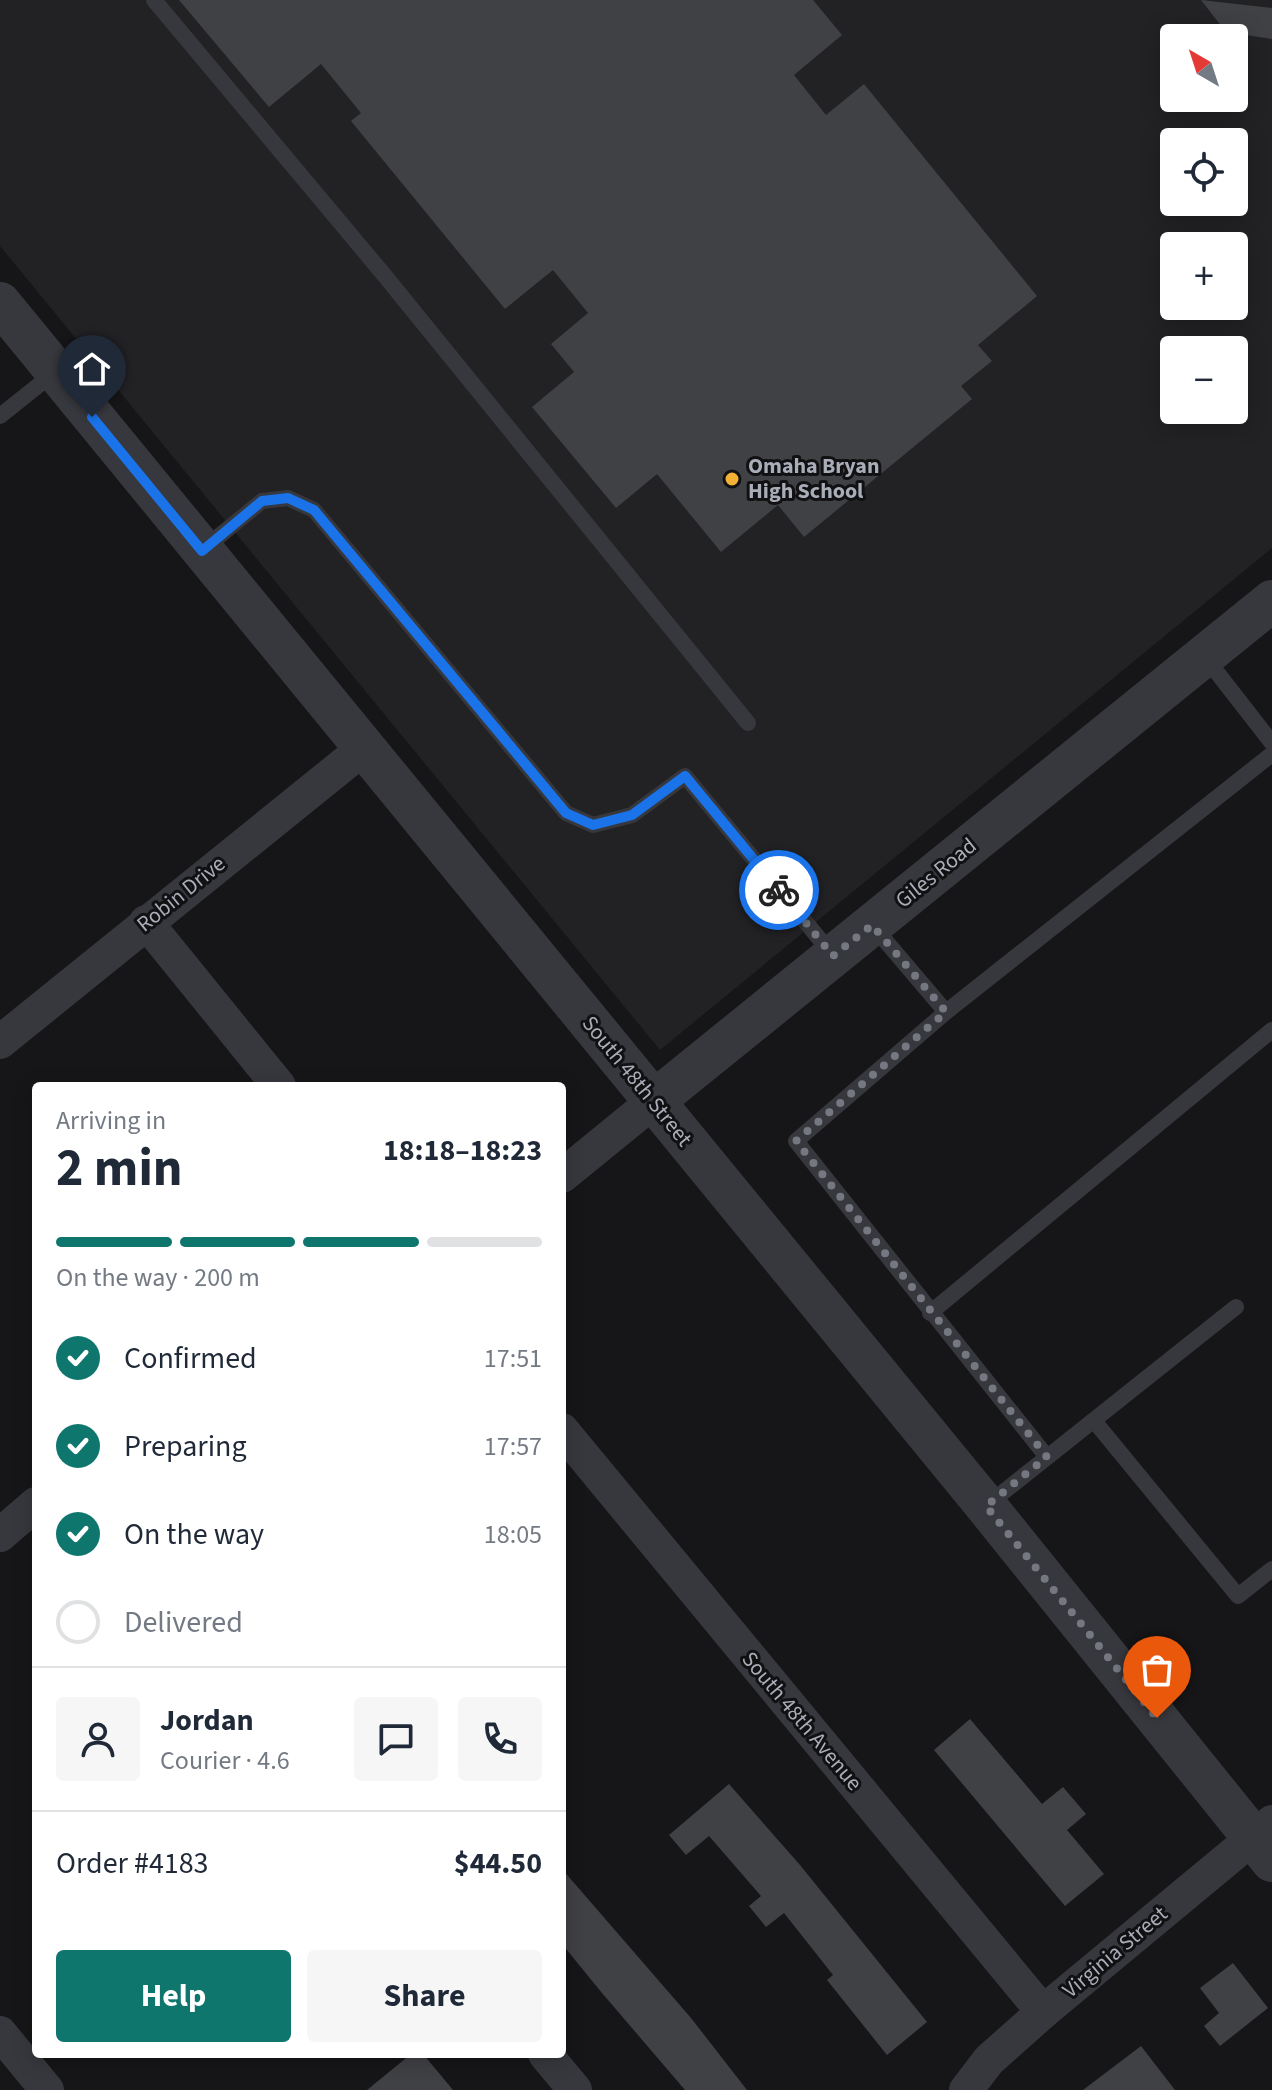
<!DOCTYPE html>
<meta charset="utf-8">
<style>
:root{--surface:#fff;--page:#f6f6f7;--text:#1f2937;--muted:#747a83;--line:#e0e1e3;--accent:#0f766e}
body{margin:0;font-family:"Source Sans 3",sans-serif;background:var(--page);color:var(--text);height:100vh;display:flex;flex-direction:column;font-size:30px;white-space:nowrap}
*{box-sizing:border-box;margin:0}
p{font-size:26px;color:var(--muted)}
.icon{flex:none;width:44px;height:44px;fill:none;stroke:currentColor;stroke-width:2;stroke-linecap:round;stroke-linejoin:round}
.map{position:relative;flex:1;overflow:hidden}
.sheet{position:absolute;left:32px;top:1082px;width:534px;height:976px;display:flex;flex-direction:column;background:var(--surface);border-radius:8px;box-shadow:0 4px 20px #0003}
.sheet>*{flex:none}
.needle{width:52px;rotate:321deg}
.buttons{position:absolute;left:1160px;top:24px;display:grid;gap:16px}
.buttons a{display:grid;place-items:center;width:88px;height:88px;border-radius:8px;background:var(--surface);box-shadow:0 4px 20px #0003;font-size:40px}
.pin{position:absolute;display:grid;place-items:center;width:68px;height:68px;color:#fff;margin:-82px -34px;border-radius:50% 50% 50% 0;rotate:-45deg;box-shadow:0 0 8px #0007}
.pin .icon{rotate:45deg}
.courier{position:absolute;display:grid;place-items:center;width:80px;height:80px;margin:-40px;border:6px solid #1a73e8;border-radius:50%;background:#fff;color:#222;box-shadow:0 2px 10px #0007}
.headline em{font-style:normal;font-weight:700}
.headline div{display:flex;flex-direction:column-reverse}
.headline{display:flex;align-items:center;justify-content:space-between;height:136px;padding:0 24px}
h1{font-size:52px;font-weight:700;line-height:60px}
.bar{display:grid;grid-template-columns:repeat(4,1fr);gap:12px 8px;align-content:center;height:96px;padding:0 24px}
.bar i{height:10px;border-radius:6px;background:var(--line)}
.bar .selected{background:var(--accent)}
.bar p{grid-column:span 4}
.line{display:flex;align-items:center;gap:20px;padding:0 24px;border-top:2px solid var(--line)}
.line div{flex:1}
.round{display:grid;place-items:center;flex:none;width:84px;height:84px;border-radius:8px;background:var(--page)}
ol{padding:0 24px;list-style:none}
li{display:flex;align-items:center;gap:24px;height:88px}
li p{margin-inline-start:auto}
li .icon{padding:8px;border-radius:50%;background:var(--accent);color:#fff;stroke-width:4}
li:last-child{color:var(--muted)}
li i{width:44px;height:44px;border:4px solid var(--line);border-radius:50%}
.button{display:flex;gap:16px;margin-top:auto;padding:16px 24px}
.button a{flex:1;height:92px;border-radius:8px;background:var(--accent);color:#fff;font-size:32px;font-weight:700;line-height:92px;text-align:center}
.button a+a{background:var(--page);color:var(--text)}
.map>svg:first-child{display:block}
.built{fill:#222225;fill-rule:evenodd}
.building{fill:#404145}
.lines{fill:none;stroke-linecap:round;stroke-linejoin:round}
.service{stroke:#37383d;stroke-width:16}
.minor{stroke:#37383d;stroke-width:34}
.tertiary{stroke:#37383d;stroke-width:42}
.done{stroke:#757880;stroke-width:8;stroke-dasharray:0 14.4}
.route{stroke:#1a73e8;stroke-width:10}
.poi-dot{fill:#f2b134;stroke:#111113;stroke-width:3}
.labels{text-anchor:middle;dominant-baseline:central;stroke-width:6;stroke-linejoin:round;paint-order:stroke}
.poi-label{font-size:22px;font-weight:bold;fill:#a8adb8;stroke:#111113;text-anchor:start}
.street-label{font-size:22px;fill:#a8adb8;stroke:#111113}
</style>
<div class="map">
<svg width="1272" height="2090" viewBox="0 0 1272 2090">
<rect width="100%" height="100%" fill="#161618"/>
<path class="built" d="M0,0H1272V548L660,1050L0,246ZM1174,38H1234V98H1174ZM1174,142H1234V202H1174ZM1174,246H1234V306H1174ZM1174,350H1234V410H1174Z"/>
<g class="building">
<path d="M179,0H813L842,35L794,75L826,115L864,84L1037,296L978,345L992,361L961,386L972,399L804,537L778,505L721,552L657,474L616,508L532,407L574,372L551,344L588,313L553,270L505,309L351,121L361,113L321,64L269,107Z"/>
<path d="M1201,0L1272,8V39L1226,32Z"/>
<path d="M970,1719L1042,1804L1063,1787L1086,1814L1067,1830L1104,1874L1065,1906L934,1750Z"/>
<path d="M729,1784L800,1865L927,2022L887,2055L827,1980L833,1975L784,1913L766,1927L749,1906L761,1896L709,1836L686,1855L669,1835Z"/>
<path d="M562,1869L691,2018L747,2090H685L602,1993L562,1944Z"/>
<path d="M1233,1963L1268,2008L1220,2046L1204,2026L1219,2013L1200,1988Z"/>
<path d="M1141,2046L1175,2090H1083Z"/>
<path d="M411,2054H423L453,2090H367Z"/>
</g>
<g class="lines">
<g class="service">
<path d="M154,0L385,276L748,723"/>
<path d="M0,416L54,373"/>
<path d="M202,550L262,501L288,498L314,510L566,813L593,825L632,815L685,776L832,954"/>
<path d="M1205,657L1272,743"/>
<path d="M872,925L946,1012"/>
<path d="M930,1313L1272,1030"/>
<path d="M1095,1422L1238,1596L1272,1569"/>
<path d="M1047,1457L796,1141L946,1012L1272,754"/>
<path d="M987,1505L1236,1307"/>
</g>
<g class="minor">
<path d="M146,922L279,1086"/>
<path d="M0,1042L364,748"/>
<path d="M562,1176L654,1101"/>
<path d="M562,1430L1043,2012"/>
<path d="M0,1535L36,1504"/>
<path d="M0,2033L47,2090"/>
<path d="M545,2054L575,2090"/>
<path d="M966,2090L989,2060L1043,2012L1272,1822"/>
</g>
<g class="tertiary">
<path d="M0,303L986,1506L1272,1861"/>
<path d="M654,1101L1272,601"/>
</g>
</g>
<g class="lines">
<path class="done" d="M779,890L833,956L872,925L946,1012L796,1141L1047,1457L986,1506L1157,1718"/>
<path class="route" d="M92,417L202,551L262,501L288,498L314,510L566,813L593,825L632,815L685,776L779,890"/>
</g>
<circle class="poi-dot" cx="732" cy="479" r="8"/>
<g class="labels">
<g class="poi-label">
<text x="748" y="466">Omaha Bryan<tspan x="748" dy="25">High School</tspan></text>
</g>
<g class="street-label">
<text transform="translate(936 873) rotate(-39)">Giles Road</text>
<text transform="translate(181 894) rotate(-39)">Robin Drive</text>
<text transform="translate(637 1081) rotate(51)">South 48th Street</text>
<text transform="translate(802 1721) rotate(50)">South 48th Avenue</text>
<text transform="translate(1115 1952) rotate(-40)">Virginia Street</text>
</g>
</g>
</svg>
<div class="buttons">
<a><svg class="needle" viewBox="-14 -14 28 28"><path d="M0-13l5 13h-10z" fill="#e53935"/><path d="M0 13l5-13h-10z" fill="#747a83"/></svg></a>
<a><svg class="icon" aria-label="locate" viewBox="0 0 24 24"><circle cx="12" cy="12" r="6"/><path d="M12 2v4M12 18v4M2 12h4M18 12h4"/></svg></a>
<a>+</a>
<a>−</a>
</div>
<div class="pin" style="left:1157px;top:1718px;background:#ea580c"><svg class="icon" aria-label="bag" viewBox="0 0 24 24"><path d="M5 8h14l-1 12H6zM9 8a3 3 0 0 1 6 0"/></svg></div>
<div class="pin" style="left:92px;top:417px;background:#1f2937"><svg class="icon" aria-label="home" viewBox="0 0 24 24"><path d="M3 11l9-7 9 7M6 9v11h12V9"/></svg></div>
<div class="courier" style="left:779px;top:890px"><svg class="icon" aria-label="bike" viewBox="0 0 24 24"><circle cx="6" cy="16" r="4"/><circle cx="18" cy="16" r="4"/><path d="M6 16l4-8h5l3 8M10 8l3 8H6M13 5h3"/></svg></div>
<section class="sheet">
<div class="headline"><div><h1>2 min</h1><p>Arriving in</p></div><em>18:18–18:23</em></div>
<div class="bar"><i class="selected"></i><i class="selected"></i><i class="selected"></i><i></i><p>On the way · 200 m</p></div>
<ol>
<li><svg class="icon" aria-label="check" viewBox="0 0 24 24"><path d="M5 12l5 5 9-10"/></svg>Confirmed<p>17:51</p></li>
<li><svg class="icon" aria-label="check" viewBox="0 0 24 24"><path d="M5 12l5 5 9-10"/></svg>Preparing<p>17:57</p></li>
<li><svg class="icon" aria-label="check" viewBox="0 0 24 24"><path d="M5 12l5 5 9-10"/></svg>On the way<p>18:05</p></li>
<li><i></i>Delivered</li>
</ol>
<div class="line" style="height:144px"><a class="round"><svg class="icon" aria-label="person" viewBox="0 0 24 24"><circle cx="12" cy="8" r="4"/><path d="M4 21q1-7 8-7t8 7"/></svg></a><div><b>Jordan</b><p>Courier · 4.6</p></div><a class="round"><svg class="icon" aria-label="chat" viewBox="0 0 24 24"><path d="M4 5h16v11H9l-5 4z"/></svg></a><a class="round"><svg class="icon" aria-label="phone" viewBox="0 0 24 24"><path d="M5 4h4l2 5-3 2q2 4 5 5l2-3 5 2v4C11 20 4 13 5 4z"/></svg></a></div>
<div class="line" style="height:104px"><div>Order #4183</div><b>$44.50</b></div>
<div class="button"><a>Help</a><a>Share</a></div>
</section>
</div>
